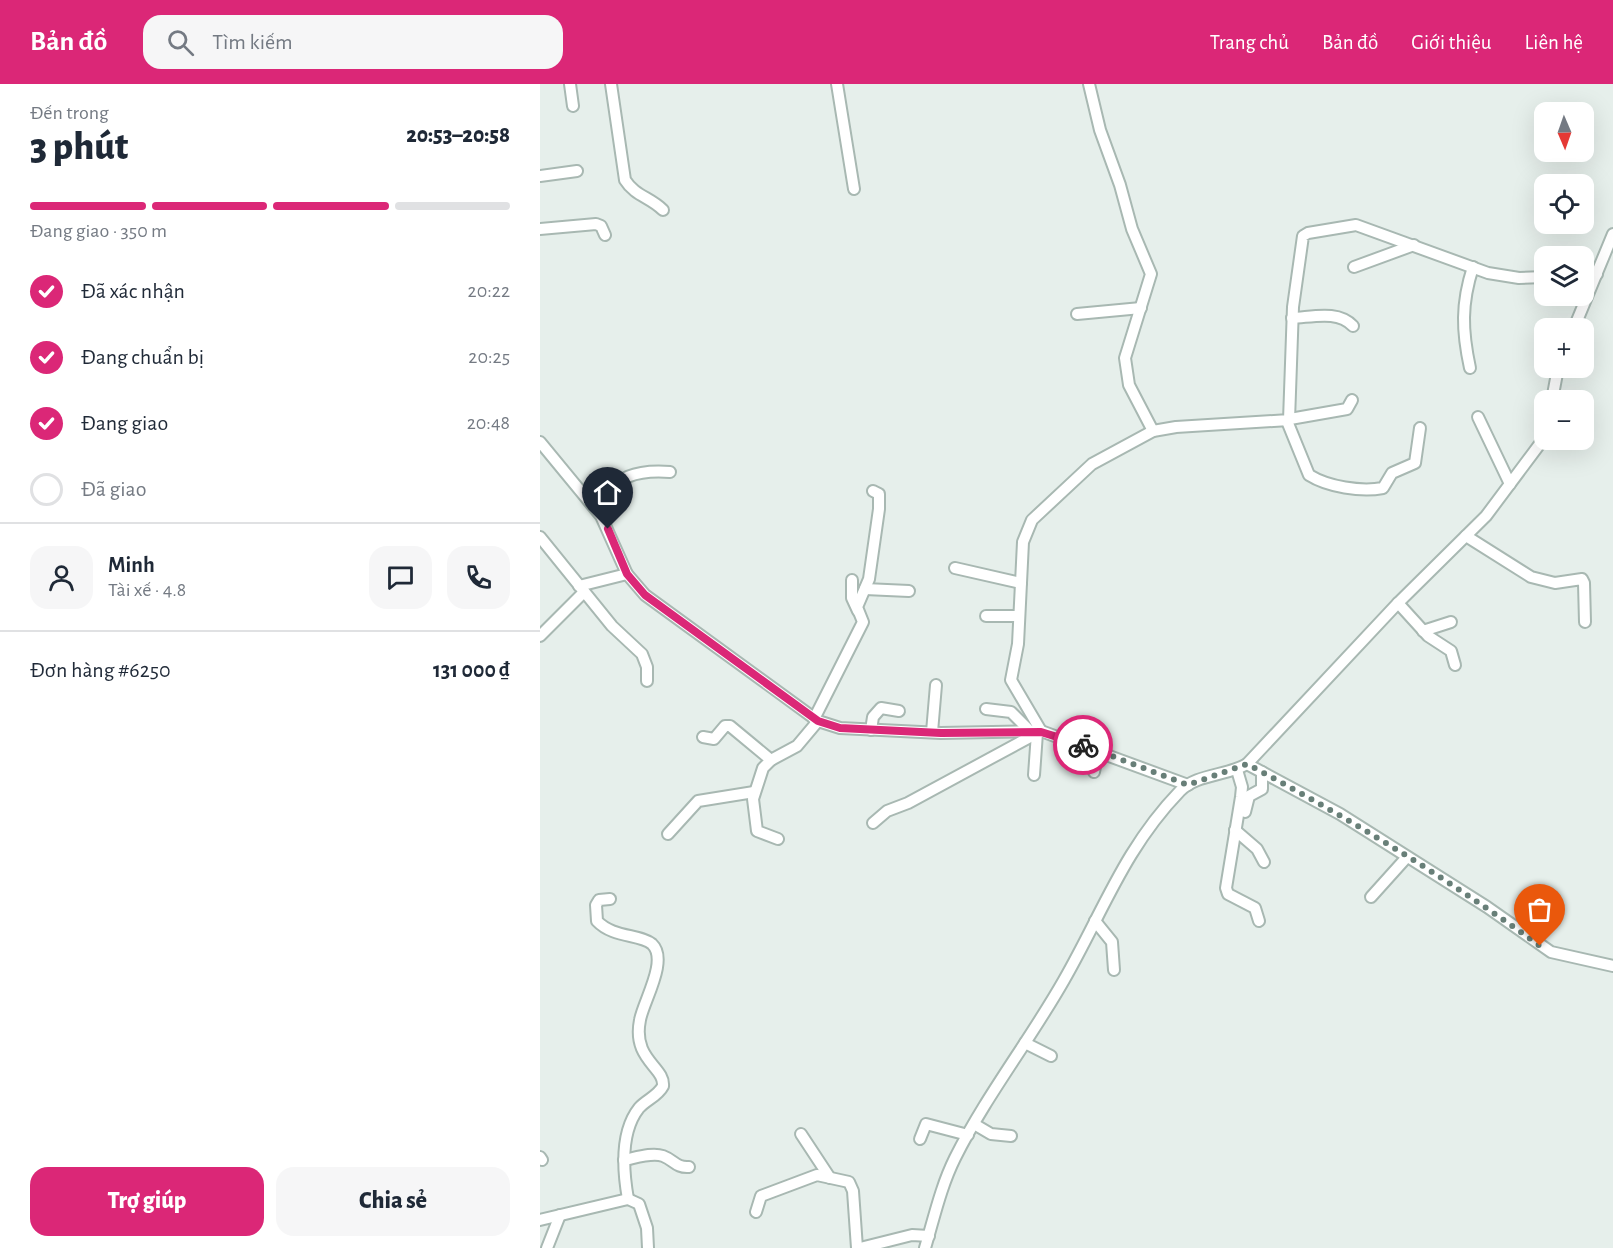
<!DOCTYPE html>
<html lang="vi">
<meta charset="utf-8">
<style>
:root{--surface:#fff;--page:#f6f6f7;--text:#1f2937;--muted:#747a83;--line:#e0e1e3;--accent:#db2777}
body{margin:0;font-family:"Alegreya Sans",sans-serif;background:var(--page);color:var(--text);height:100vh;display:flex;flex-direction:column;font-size:22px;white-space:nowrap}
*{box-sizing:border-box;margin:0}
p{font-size:20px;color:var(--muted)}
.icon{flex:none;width:33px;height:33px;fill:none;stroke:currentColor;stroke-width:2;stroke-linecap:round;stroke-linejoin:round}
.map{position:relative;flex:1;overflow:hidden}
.drawer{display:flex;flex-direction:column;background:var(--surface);width:540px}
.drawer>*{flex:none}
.needle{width:39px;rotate:178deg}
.controls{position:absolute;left:994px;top:18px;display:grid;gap:12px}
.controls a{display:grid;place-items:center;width:60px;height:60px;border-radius:12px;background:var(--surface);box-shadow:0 6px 24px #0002;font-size:30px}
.pin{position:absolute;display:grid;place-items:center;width:51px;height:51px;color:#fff;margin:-62px -26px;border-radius:50% 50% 50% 0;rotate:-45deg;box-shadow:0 0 6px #0007}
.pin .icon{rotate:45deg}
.courier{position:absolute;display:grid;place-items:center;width:60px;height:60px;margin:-30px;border:4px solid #db2777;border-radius:50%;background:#fff;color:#222;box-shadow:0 2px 8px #0007}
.headline em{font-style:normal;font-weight:800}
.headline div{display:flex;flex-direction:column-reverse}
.headline{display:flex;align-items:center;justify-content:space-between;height:102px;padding:0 30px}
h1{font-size:39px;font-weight:800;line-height:45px}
.bar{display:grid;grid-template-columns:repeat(4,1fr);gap:9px 6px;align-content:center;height:72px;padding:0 30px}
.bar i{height:8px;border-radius:4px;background:var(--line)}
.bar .on{background:var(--accent)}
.bar p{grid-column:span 4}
.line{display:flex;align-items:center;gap:15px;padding:0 30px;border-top:2px solid var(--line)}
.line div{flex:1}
.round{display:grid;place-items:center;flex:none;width:63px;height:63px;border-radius:18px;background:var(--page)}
ol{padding:0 30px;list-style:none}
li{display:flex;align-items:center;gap:18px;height:66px}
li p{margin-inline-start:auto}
li .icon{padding:6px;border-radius:50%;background:var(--accent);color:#fff;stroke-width:4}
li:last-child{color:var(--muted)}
li i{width:33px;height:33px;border:3px solid var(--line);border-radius:50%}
.button{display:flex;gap:12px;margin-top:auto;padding:12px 30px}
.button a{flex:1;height:69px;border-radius:18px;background:var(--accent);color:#fff;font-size:24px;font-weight:800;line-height:69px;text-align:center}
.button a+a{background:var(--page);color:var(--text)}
header{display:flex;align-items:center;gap:36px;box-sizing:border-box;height:84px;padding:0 30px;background:var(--accent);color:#fff}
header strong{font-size:28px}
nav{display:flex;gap:33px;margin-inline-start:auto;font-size:21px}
.search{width:420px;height:54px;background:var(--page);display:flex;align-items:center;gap:15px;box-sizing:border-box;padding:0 21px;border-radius:18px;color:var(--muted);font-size:22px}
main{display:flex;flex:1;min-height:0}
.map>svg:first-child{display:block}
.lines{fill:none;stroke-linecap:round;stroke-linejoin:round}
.minor-casing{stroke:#a8b8b2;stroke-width:14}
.minor{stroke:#fff;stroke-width:10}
.done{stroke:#687f78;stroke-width:6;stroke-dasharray:0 10.8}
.route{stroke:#db2777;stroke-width:8}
</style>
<header>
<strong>Bản đồ</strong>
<div class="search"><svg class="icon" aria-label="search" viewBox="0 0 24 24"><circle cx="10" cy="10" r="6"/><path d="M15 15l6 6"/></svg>Tìm kiếm</div>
<nav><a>Trang chủ</a><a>Bản đồ</a><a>Giới thiệu</a><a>Liên hệ</a></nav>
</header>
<main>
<section class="drawer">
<div class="headline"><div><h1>3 phút</h1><p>Đến trong</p></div><em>20:53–20:58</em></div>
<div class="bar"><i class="on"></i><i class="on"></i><i class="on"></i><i></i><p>Đang giao · 350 m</p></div>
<ol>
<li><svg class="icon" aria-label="check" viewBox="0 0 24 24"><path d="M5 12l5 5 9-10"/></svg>Đã xác nhận<p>20:22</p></li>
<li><svg class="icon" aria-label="check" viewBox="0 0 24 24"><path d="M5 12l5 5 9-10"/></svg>Đang chuẩn bị<p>20:25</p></li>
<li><svg class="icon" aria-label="check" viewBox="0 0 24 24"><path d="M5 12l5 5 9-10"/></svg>Đang giao<p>20:48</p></li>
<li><i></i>Đã giao</li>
</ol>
<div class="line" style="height:108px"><a class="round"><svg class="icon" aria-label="person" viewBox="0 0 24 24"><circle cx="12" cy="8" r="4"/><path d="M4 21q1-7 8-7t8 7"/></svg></a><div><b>Minh</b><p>Tài xế · 4.8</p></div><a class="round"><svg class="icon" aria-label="chat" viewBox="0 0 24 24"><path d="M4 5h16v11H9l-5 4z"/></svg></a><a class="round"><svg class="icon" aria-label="phone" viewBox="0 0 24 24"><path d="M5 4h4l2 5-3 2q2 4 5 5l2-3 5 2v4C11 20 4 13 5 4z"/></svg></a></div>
<div class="line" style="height:78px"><div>Đơn hàng #6250</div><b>131 000 ₫</b></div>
<div class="button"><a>Trợ giúp</a><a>Chia sẻ</a></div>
</section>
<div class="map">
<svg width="1073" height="1164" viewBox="0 0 1073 1164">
<rect width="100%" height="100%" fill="#e6efeb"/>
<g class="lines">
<defs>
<g id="minor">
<path d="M30,0L33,22"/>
<path d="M71,0L85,96C95,112 110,113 123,126"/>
<path d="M297,0L314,105"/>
<path d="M549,0L560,46L580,101L592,145L611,190L585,274L589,301L613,347"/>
<path d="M0,92L37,87"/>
<path d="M0,145L56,140L61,142L65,151"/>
<path d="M814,183L874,161"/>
<path d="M1044,190H1057"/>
<path d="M537,230L601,224"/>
<path d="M752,234C773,233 798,226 813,242"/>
<path d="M1034,244L1073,150"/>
<path d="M930,284C922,247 921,220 933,183"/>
<path d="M1012,316L1018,284"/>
<path d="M938,333L970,400"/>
<path d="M750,335L807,325L812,316"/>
<path d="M747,337L769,391C788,403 821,408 843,404L852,389L875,379L880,344"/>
<path d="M0,358L61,432L87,490L105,511L278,637L300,644L401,649L501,647L648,701"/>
<path d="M51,418C80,395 91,385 130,388"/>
<path d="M926,452L991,493L1015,499L1042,495L1044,499L1045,538"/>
<path d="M0,453L72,542L102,570L107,583V597"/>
<path d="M415,484L481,499"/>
<path d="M312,496V514L318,527"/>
<path d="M39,502L87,490"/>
<path d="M325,505L369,507"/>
<path d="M858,519L888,552L911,567L915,581"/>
<path d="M446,532H479"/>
<path d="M883,547L911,538"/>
<path d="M0,552L44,508"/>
<path d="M446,625L471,628L490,647"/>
<path d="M274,635L323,538L317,523L329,495L339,425V410L333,407"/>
<path d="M331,646L333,633L341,624L359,627"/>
<path d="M392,648L396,601"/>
<path d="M163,653L174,655L185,642H190L231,676"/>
<path d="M707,680L800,730L947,823L1011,868L1073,882"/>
<path d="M697,686L702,703L701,713L686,804L688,810L715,824L719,837"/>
<path d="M554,688L558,667"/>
<path d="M494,691L497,649"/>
<path d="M705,728L709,712L722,705V688"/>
<path d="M333,739L347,727L368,719L501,647L471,596L478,560L483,458L492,436L552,380L613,347L636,343L749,336L753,223L763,152L768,149L816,141L948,189L979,194L1005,193"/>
<path d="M695,746L717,765L724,778"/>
<path d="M128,750L158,717L214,708"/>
<path d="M238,755L217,747L213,715L223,684L231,676L257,662L278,637"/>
<path d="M831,813L867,773"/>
<path d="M70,815L59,816L56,821L57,837C73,854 100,850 112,860C129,876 103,918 100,936C92,976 125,983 123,1002C118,1012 106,1016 99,1024C80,1048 83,1087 88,1115"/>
<path d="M555,837L572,858L574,886"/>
<path d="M485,959L511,972"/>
<path d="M434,1040L451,1050L471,1052"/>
<path d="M261,1050L290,1094"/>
<path d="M380,1055L386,1040L428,1051"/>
<path d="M0,1073L2,1076"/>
<path d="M84,1076C95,1074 112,1068 123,1072C134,1076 136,1084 149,1083"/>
<path d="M216,1128L221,1112L277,1091L309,1098L313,1107L317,1164"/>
<path d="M0,1136L88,1115L99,1120L107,1144L108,1164"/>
<path d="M7,1164L20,1131"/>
<path d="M320,1164L372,1151L389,1152"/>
<path d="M385,1164C394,1134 401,1102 415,1074C446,1012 490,956 524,896C563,828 584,765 640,707C656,690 687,692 707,680L858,519L946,432L1005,353"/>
</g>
</defs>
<use href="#minor" class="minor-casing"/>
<use href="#minor" class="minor"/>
</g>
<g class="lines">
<path class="done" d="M543,661L648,701L707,680C809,734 907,794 1000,862"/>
<path class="route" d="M68,445L87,490L105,511L278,637L300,644L401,649L501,648L543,661"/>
</g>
</svg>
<div class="controls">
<a><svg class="needle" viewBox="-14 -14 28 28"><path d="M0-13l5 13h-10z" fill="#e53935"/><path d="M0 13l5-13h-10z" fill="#747a83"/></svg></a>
<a><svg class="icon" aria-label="locate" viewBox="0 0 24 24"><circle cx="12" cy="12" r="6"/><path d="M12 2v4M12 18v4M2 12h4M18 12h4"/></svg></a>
<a><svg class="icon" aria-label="layers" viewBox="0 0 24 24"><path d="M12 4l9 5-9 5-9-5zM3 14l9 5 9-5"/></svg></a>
<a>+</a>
<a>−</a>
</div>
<div class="pin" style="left:1000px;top:862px;background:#ea580c"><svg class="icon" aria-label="bag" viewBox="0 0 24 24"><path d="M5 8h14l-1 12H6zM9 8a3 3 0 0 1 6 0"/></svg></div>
<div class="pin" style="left:68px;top:445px;background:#1f2937"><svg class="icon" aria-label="home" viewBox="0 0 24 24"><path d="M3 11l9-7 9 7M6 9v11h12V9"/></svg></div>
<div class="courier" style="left:543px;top:661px"><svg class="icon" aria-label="bike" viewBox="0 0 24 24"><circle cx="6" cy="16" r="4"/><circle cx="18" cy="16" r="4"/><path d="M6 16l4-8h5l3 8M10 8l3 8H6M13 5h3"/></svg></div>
</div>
</main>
